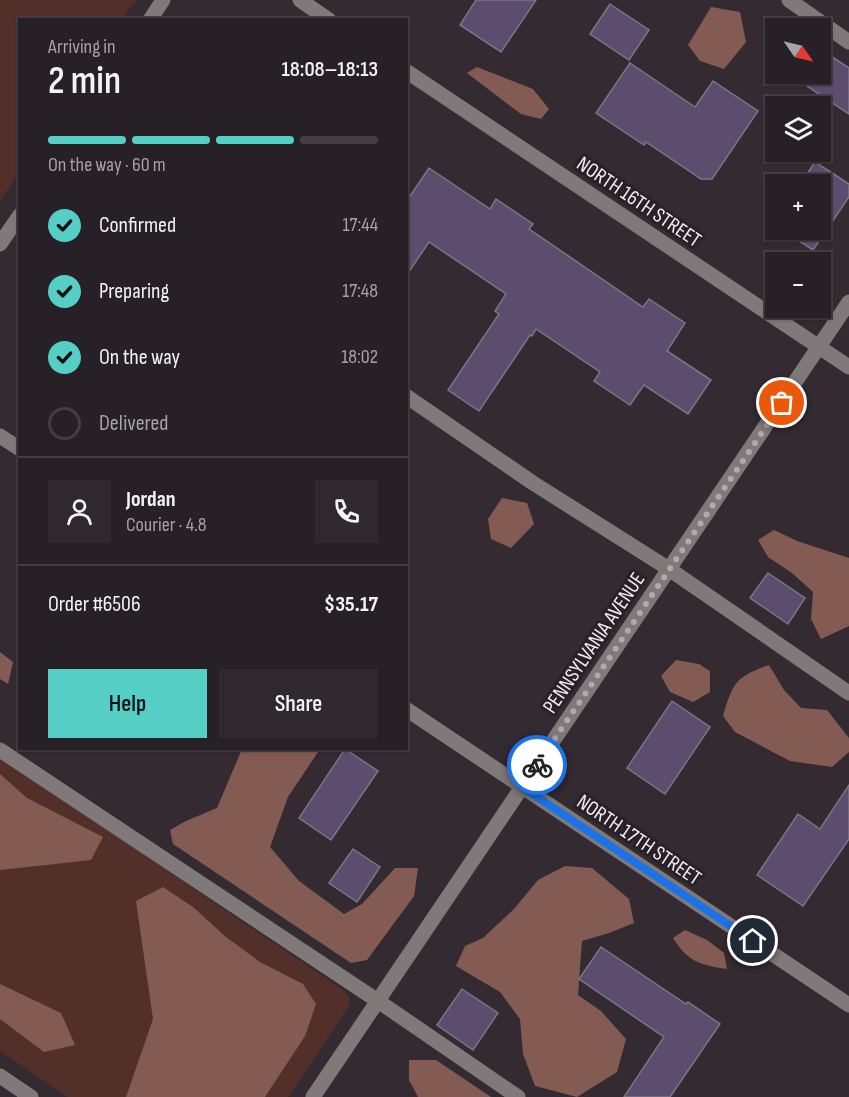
<!DOCTYPE html>
<meta charset="utf-8">
<style>
:root{--surface:#272026;--page:#2f282e;--text:#f1f3f6;--muted:#a4a3a7;--line:#433e43;--accent:#55cec5}
body{margin:0;font-family:"Sofia Sans Condensed",sans-serif;background:var(--page);color:var(--text);height:100vh;display:flex;flex-direction:column;font-size:22px;white-space:nowrap}
*{box-sizing:border-box;margin:0}
p{font-size:20px;color:var(--muted)}
.icon{flex:none;width:33px;height:33px;fill:none;stroke:currentColor;stroke-width:2;stroke-linecap:round;stroke-linejoin:round}
.map{position:relative;flex:1;overflow:hidden}
.sheet{position:absolute;left:18px;top:18px;width:390px;height:732px;display:flex;flex-direction:column;background:var(--surface);border-radius:0px;box-shadow:0 2px 4px #0004,0 0 0 2px var(--line)}
.sheet>*{flex:none}
.needle{width:39px;rotate:124deg}
.tools{position:absolute;left:765px;top:18px;display:grid;gap:12px}
.tools a{display:grid;place-items:center;width:66px;height:66px;border-radius:0px;background:var(--surface);box-shadow:0 2px 4px #0004,0 0 0 2px var(--line);font-size:30px}
.pin{position:absolute;display:grid;place-items:center;width:51px;height:51px;color:#fff;margin:-26px;border:3px solid #fff;border-radius:50%;box-shadow:0 2px 6px #0007}
.courier{position:absolute;display:grid;place-items:center;width:60px;height:60px;margin:-30px;border:4px solid #1a73e8;border-radius:50%;background:#fff;color:#222;box-shadow:0 2px 8px #0007}
.summary em{font-style:normal;font-weight:600}
.summary div{display:flex;flex-direction:column-reverse}
.summary{display:flex;align-items:center;justify-content:space-between;height:102px;padding:0 30px}
h1{font-size:39px;font-weight:600;line-height:45px}
.bar{display:grid;grid-template-columns:repeat(4,1fr);gap:9px 6px;align-content:center;height:72px;padding:0 30px}
.bar i{height:8px;border-radius:4px;background:var(--line)}
.bar .current{background:var(--accent)}
.bar p{grid-column:span 4}
.line{display:flex;align-items:center;gap:15px;padding:0 30px;border-top:2px solid var(--line)}
.line div{flex:1}
.round{display:grid;place-items:center;flex:none;width:63px;height:63px;border-radius:0px;background:var(--page)}
ol{padding:0 30px;list-style:none}
li{display:flex;align-items:center;gap:18px;height:66px}
li p{margin-inline-start:auto}
li .icon{padding:6px;border-radius:50%;background:var(--accent);color:#111;stroke-width:4}
li:last-child{color:var(--muted)}
li i{width:33px;height:33px;border:3px solid var(--line);border-radius:50%}
.action{display:flex;gap:12px;margin-top:auto;padding:12px 30px}
.action a{flex:1;height:69px;border-radius:0px;background:var(--accent);color:#111;font-size:24px;font-weight:600;line-height:69px;text-align:center}
.action a+a{background:var(--page);color:var(--text)}
.map>svg:first-child{display:block}
.green{fill:#523029}
.forest{fill:#845b53}
.building{fill:#5c4d6f;stroke:#7b7683;stroke-width:1.5}
.lines{fill:none;stroke-linecap:round;stroke-linejoin:round}
.minor{stroke:#80797a;stroke-width:15}
.done{stroke:#b0a9af;stroke-width:6;stroke-dasharray:0 10.8}
.route{stroke:#1a73e8;stroke-width:8}
.labels{text-anchor:middle;dominant-baseline:central;stroke-width:6;stroke-linejoin:round;paint-order:stroke}
.street-label{font-size:21px;fill:#f3edf2;stroke:#2a2128}
</style>
<div class="map">
<svg width="849" height="1097" viewBox="0 0 849 1097">
<rect width="100%" height="100%" fill="#342b32"/>
<g class="green">
<path d="M0,0H137L121,19L20,20L19,172L0,201Z"/>
<path d="M0,757L343,990L349,997V1006L288,1097H68L0,1051Z"/>
</g>
<g class="forest">
<path d="M711,7L740,12L746,42L724,69L700,61L688,45Z"/>
<path d="M477,67L533,89L549,109L541,119L521,114L467,73Z"/>
<path d="M502,498L527,503L534,524L511,548L491,539L488,519Z"/>
<path d="M774,530L797,541L849,558V626L821,639L811,619L813,592L792,573L768,557L758,540Z"/>
<path d="M0,652L13,662L8,684L0,679Z"/>
<path d="M676,660L699,664L710,671V692L693,702L670,692L661,676Z"/>
<path d="M769,665L784,690L801,708L827,710L849,738V752L832,767L790,761L735,732L723,716C733,682 736,677 769,665Z"/>
<path d="M242,749H320L288,797L270,847L299,881L344,914L362,904L395,868H418L414,896L367,960L351,963L173,844L170,830L186,821L217,808Z"/>
<path d="M0,774L27,798L103,837L91,860L0,870Z"/>
<path d="M565,866L592,868L629,899L634,923L609,933L582,941L578,995L601,1011L626,1039L617,1072L577,1097L535,1086L523,1054L520,1019L500,992L456,966L465,946L483,938L514,909L538,880Z"/>
<path d="M163,887L193,907L226,937L260,962L303,984L316,1004L305,1036L265,1097H126L153,1019L136,901Z"/>
<path d="M685,930L707,940L724,953L727,969C700,965 688,962 673,938Z"/>
<path d="M0,984L61,1013L75,1045L44,1052L0,1019Z"/>
<path d="M409,1060H436L491,1097H418L409,1080Z"/>
</g>
<g class="building">
<path d="M476,0H536L501,52L460,25Z"/>
<path d="M610,4L649,30L629,60L590,34Z"/>
<path d="M820,49L849,68V114L789,74H820Z"/>
<path d="M630,63L695,107L713,81L758,111L712,179H701L646,142L644,145L596,113Z"/>
<path d="M815,162L849,184V197L813,250L782,230H820V184H800Z"/>
<path d="M429,168L490,209L496,199L533,224L529,229L643,307L649,299L685,323L667,351L711,380L688,414L644,385L630,405L594,381L600,372L536,329L532,336L530,335L479,411L448,390L499,314L495,311L506,294L429,242L406,276V202Z"/>
<path d="M768,573L805,598L788,624L750,598Z"/>
<path d="M672,701L710,727L665,794L627,768Z"/>
<path d="M345,749L378,771L331,840L299,818Z"/>
<path d="M849,785V839L803,906L757,875L798,814L820,829Z"/>
<path d="M353,849L380,867L357,902L329,883Z"/>
<path d="M601,947L686,1004L688,1002L720,1024L670,1097H624L664,1037L579,979Z"/>
<path d="M462,989L498,1013L473,1050L437,1025Z"/>
</g>
<g class="lines">
<g class="minor">
<path d="M300,0L329,20"/>
<path d="M789,0L849,42"/>
<path d="M150,20L163,0"/>
<path d="M406,71L849,367"/>
<path d="M0,244L20,215"/>
<path d="M406,396L533,483L669,569L849,693"/>
<path d="M0,436L20,449"/>
<path d="M406,709L849,1005"/>
<path d="M0,750L378,1001L518,1097"/>
<path d="M0,1076L31,1097"/>
<path d="M313,1097L849,302"/>
</g>
</g>
<g class="lines">
<path class="done" d="M537,765L782,403"/>
<path class="route" d="M537,765L522,787L753,941"/>
</g>
<g class="labels">
<g class="street-label">
<text transform="translate(639 202) rotate(34)">NORTH 16TH STREET</text>
<text transform="translate(594 643) rotate(-56)">PENNSYLVANIA AVENUE</text>
<text transform="translate(639 840) rotate(34)">NORTH 17TH STREET</text>
</g>
</g>
</svg>
<div class="tools">
<a><svg class="needle" viewBox="-14 -14 28 28"><path d="M0-13l5 13h-10z" fill="#e53935"/><path d="M0 13l5-13h-10z" fill="#a4a3a7"/></svg></a>
<a><svg class="icon" aria-label="layers" viewBox="0 0 24 24"><path d="M12 4l9 5-9 5-9-5zM3 14l9 5 9-5"/></svg></a>
<a>+</a>
<a>−</a>
</div>
<div class="pin" style="left:782px;top:403px;background:#ea580c"><svg class="icon" aria-label="bag" viewBox="0 0 24 24"><path d="M5 8h14l-1 12H6zM9 8a3 3 0 0 1 6 0"/></svg></div>
<div class="pin" style="left:753px;top:941px;background:#1f2937"><svg class="icon" aria-label="home" viewBox="0 0 24 24"><path d="M3 11l9-7 9 7M6 9v11h12V9"/></svg></div>
<div class="courier" style="left:537px;top:765px"><svg class="icon" aria-label="bike" viewBox="0 0 24 24"><circle cx="6" cy="16" r="4"/><circle cx="18" cy="16" r="4"/><path d="M6 16l4-8h5l3 8M10 8l3 8H6M13 5h3"/></svg></div>
<section class="sheet">
<div class="summary"><div><h1>2 min</h1><p>Arriving in</p></div><em>18:08–18:13</em></div>
<div class="bar"><i class="current"></i><i class="current"></i><i class="current"></i><i></i><p>On the way · 60 m</p></div>
<ol>
<li><svg class="icon" aria-label="check" viewBox="0 0 24 24"><path d="M5 12l5 5 9-10"/></svg>Confirmed<p>17:44</p></li>
<li><svg class="icon" aria-label="check" viewBox="0 0 24 24"><path d="M5 12l5 5 9-10"/></svg>Preparing<p>17:48</p></li>
<li><svg class="icon" aria-label="check" viewBox="0 0 24 24"><path d="M5 12l5 5 9-10"/></svg>On the way<p>18:02</p></li>
<li><i></i>Delivered</li>
</ol>
<div class="line" style="height:108px"><a class="round"><svg class="icon" aria-label="person" viewBox="0 0 24 24"><circle cx="12" cy="8" r="4"/><path d="M4 21q1-7 8-7t8 7"/></svg></a><div><b>Jordan</b><p>Courier · 4.8</p></div><a class="round"><svg class="icon" aria-label="phone" viewBox="0 0 24 24"><path d="M5 4h4l2 5-3 2q2 4 5 5l2-3 5 2v4C11 20 4 13 5 4z"/></svg></a></div>
<div class="line" style="height:78px"><div>Order #6506</div><b>$35.17</b></div>
<div class="action"><a>Help</a><a>Share</a></div>
</section>
</div>
